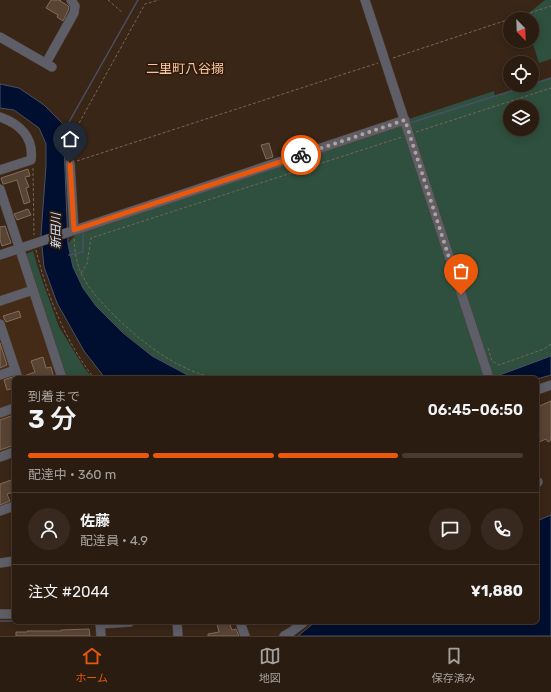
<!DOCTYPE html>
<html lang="ja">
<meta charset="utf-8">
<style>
:root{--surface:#2b1c11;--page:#37291f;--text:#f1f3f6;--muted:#a6a19f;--line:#473a31;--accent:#ea580c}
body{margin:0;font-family:Rubik,"Noto Sans JP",sans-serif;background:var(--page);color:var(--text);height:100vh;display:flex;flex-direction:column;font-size:15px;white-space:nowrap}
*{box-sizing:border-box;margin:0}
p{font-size:13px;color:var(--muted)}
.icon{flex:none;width:22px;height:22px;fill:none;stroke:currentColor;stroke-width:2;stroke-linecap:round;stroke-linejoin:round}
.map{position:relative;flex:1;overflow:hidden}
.side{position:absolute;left:12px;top:376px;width:527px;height:248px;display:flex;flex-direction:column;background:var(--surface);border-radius:6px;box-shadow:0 2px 10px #0003,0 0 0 1px var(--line)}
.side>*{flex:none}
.needle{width:26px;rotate:157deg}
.fabs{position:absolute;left:503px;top:12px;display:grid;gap:8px}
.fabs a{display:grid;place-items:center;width:36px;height:36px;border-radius:50%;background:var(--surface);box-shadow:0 2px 10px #0003,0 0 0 1px var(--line);font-size:20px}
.pin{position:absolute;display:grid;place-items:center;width:34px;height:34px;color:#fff;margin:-41px -17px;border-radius:50% 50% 50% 0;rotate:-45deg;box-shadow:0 0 4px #0007}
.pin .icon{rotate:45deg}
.courier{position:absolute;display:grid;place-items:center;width:40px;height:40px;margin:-20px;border:3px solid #ea580c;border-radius:50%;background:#fff;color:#222;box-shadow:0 1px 5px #0007}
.summary em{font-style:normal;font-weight:600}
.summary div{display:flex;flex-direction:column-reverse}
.summary{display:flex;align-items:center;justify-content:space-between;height:68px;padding:0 16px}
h1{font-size:26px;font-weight:600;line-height:30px}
.bar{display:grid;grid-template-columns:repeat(4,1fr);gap:6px 4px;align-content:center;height:48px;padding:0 16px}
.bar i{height:5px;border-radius:3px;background:var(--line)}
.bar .active{background:var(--accent)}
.bar p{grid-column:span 4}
.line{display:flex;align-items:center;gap:10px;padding:0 16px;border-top:1px solid var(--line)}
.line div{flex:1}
.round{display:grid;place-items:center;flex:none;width:42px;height:42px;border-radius:21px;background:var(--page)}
.menu{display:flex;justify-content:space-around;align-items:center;height:56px;border-top:1px solid var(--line);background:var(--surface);font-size:11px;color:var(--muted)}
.menu a{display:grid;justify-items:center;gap:2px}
.menu .active{color:var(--accent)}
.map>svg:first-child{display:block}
.built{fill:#442b17}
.green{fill:#2f503e;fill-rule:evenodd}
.water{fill:#000f2f;stroke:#494f63}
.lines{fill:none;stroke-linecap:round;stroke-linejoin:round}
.stream{stroke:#494f63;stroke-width:1.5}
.building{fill:#594434;stroke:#826b5a}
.minor-casing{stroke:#534133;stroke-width:10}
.path{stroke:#766558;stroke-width:1;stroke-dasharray:3 2;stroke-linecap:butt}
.minor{stroke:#5e5e69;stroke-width:9}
.done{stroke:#b2a297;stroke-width:4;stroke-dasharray:0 7.2}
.route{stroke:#ea580c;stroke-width:5}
.labels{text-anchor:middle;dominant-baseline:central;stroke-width:3.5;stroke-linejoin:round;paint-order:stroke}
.water-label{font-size:12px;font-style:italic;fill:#cfe3fc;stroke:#2f1c0e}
.quarter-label{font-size:13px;fill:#f9c59d;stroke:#2f1c0e}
</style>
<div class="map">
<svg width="551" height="636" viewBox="0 0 551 636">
<rect width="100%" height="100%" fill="#392617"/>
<path class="built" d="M16,255L19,257L60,378H14V450L0,455V261Z"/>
<g class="green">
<path d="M545,0H551V59L539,63L532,41V19H525L524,17Z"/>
<path d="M551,78V356L548,358L497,376L494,378H193L152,356L123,332L96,306L83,288L73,267L68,244L78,231L406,120L494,91L495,96ZM510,107H532V129H510Z"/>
<path d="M33,251L41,277L59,327L85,369L93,378H67L26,254Z"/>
</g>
<g class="water">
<path d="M0,84L19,88L44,105L63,124L66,136L64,146L68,244L73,267L83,288L96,306L123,333L152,356L193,378H105L84,351L57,303L44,267L41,235L46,166V144L39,128L14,110L0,108Z"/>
<path d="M551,356V375L537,379V378H494L497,376Z"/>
<path d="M551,515V636H298L315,622H537V521Z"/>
</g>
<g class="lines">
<g class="stream">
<path d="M532,84L551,78"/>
<path d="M410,123L530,85"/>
<path d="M64,130L68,127L69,122L138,0"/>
<path d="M69,255L83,252V232L327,151"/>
<path d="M0,621H14"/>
</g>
</g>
<g class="building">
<path d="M51,0H61L60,1L67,5L69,7L68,11L63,21L57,17L58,15L46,8Z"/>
<path d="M269,143L273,157L266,159L261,145Z"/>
<path d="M28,169L30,176L25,177L29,187L26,188L30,202L24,204L17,180L4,184H3L1,178Z"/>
<path d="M28,209L31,215L17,220L14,214Z"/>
<path d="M5,226L11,243L2,246L0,240V227Z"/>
<path d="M19,311L21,317L6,322L3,316Z"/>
<path d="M0,343L7,365L0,368Z"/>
<path d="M43,357L46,368L51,367L54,378H24V376L35,372L31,361Z"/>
<path d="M12,377L14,384V388L7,390L4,380Z"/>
<path d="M551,401V440L548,442L546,439L537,443V407Z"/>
<path d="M14,415V445L0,450V420Z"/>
<path d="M14,479V492L7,494L10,501L0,505V484Z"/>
<path d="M223,622H229L232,630L236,629L239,636H208V634L219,632L217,624Z"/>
<path d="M89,629L90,636H16V632H27V631H61V630Z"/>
</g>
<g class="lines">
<defs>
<g id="minor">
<path d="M365,0L489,378"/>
<path d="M0,37L52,67"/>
<path d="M46,63L74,13L75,6L71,0"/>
<path d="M0,117C20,124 34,138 31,160L0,170"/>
<path d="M70,163L74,230"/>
<path d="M0,189L62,378"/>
<path d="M0,255L405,120"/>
<path d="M0,301L33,290"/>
<path d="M0,324L18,378"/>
<path d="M0,375L15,370"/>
<path d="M537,390L551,385"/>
<path d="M0,413L14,408"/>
<path d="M0,457L14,452"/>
<path d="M537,482H538"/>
<path d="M0,511L14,506"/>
<path d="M0,563L14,561"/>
<path d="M0,614H14"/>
<path d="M100,622L101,636"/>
<path d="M177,622L178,636"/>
<path d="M240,622L245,636"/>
<path d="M100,624L130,622"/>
<path d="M284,636L291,632L304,622"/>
</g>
</defs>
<use href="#minor" class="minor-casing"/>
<g class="path">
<path d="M108,0L123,13"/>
<path d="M511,19L551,6"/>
<path d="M393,58L510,19"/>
<path d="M416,132L551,88"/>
<path d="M70,156V143L73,134L145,4L159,0"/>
<path d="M77,161L378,63"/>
<path d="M33,168L34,235"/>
<path d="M74,239C75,251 76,263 82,275C90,291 103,304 116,317C144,344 176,369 214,378"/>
<path d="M36,250C47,295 65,341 94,378"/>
<path d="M81,273L87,264L91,238L402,137"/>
<path d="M488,348L492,361L499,365L544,349L551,344"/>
<path d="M478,378L481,376"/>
</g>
<use href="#minor" class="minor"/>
</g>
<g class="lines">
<path class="done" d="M301,155L405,120L461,295"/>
<path class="route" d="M70,163L74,230L301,155"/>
</g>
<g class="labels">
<g class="water-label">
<text transform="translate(56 231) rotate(-90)">新田川</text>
</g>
<g class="quarter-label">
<text x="185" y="68">二里町八谷搦</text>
</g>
</g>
</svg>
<div class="fabs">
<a><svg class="needle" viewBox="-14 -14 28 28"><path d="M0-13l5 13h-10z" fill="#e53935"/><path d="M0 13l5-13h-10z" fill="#a6a19f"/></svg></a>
<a><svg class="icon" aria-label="locate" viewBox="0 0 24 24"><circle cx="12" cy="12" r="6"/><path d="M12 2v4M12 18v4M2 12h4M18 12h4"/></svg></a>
<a><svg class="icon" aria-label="layers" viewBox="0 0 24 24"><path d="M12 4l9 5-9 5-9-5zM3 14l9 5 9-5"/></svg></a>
</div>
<div class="pin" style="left:461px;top:295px;background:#ea580c"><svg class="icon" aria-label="bag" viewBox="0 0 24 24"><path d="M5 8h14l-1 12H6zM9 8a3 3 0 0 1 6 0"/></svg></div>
<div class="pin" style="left:70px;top:163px;background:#1f2937"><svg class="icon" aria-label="home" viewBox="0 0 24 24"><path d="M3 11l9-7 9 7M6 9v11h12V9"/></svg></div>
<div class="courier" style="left:301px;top:155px"><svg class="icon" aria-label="bike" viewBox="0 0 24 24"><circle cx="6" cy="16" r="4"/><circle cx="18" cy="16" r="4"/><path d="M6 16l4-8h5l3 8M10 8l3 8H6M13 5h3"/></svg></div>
<section class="side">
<div class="summary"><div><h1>3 分</h1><p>到着まで</p></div><em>06:45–06:50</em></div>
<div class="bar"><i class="active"></i><i class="active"></i><i class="active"></i><i></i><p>配達中 · 360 m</p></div>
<div class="line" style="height:72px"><a class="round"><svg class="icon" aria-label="person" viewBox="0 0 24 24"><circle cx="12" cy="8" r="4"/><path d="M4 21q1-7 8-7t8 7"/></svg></a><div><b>佐藤</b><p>配達員 · 4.9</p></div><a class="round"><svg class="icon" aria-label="chat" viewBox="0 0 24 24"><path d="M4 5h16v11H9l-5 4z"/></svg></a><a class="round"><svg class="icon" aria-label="phone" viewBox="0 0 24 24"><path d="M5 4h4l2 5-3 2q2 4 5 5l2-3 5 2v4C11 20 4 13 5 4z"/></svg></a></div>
<div class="line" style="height:52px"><div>注文 #2044</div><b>¥1,880</b></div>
</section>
</div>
<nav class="menu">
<a class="active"><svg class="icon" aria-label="home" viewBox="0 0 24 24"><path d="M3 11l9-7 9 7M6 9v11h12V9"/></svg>ホーム</a>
<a><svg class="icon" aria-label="map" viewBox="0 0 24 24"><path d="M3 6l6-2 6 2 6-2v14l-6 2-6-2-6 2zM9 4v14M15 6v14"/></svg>地図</a>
<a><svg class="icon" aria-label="saved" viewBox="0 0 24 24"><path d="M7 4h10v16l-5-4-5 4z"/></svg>保存済み</a>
</nav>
